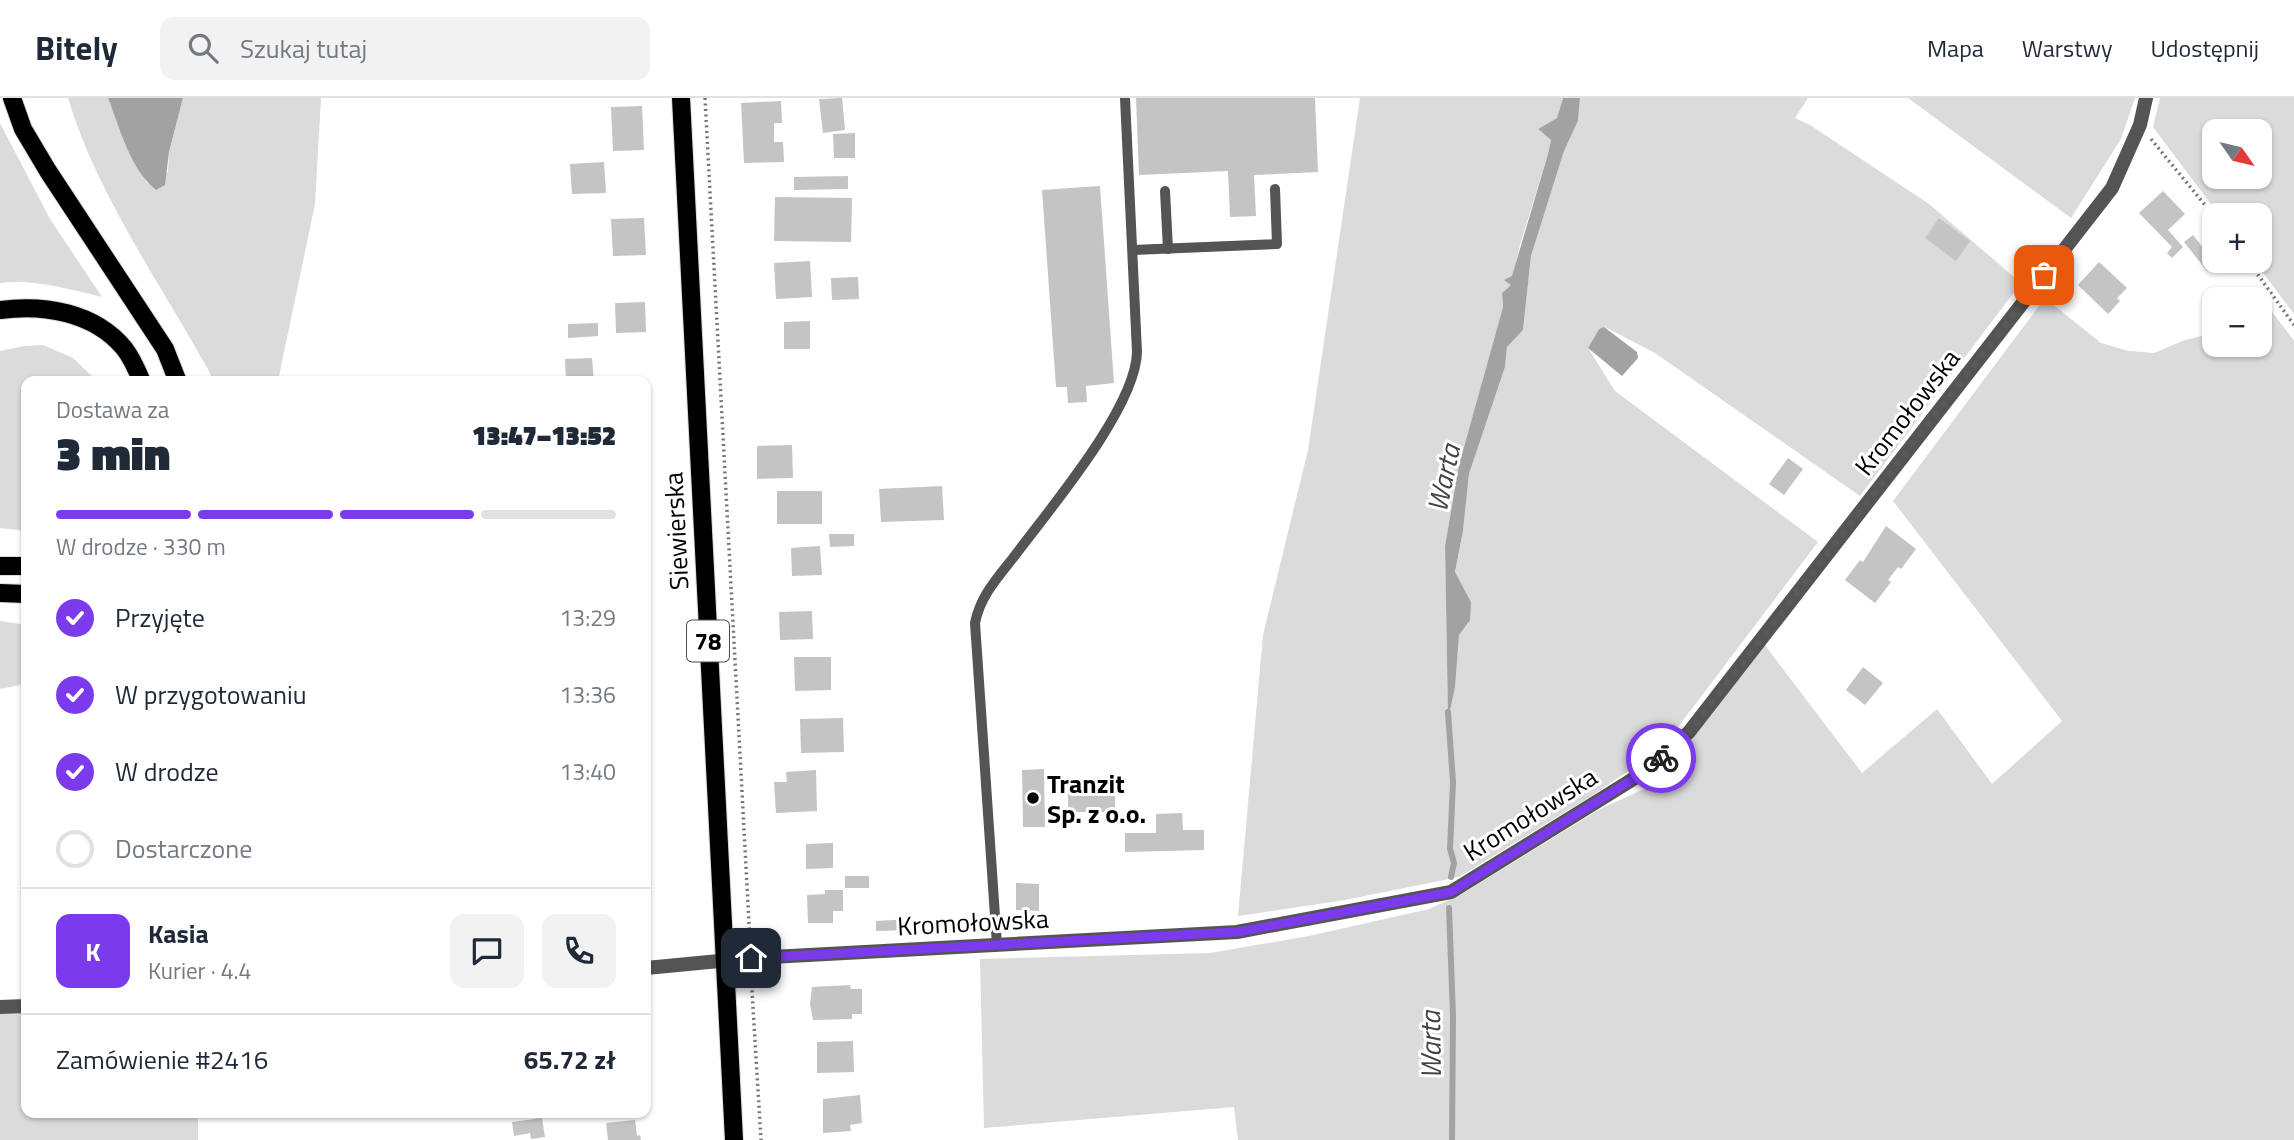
<!DOCTYPE html>
<html lang="pl">
<meta charset="utf-8">
<style>
:root{--surface:#fff;--page:#f2f2f3;--text:#1f2937;--muted:#747a83;--line:#e0e1e3;--accent:#7c3aed}
body{margin:0;font-family:"Titillium Web",sans-serif;background:var(--page);color:var(--text);height:100vh;display:flex;flex-direction:column;font-size:26px;white-space:nowrap}
*{box-sizing:border-box;margin:0}
p{font-size:23px;color:var(--muted)}
.icon{flex:none;width:38px;height:38px;fill:none;stroke:currentColor;stroke-width:2;stroke-linecap:round;stroke-linejoin:round}
.map{position:relative;flex:1;overflow:hidden}
.side{position:absolute;left:21px;top:278px;width:630px;height:742px;display:flex;flex-direction:column;background:var(--surface);border-radius:14px;box-shadow:0 2px 5px #0004}
.side>*{flex:none}
.needle{width:46px;rotate:124deg}
.controls{position:absolute;left:2202px;top:21px;display:grid;gap:14px}
.controls a{display:grid;place-items:center;width:70px;height:70px;border-radius:14px;background:var(--surface);box-shadow:0 2px 5px #0004;font-size:35px}
.pin{position:absolute;display:grid;place-items:center;width:60px;height:60px;color:#fff;margin:-30px;border-radius:14px;box-shadow:0 4px 10px #0006}
.courier{position:absolute;display:grid;place-items:center;width:70px;height:70px;margin:-35px;border:5px solid #7c3aed;border-radius:50%;background:#fff;color:#222;box-shadow:0 2px 9px #0007}
.overview em{font-style:normal;font-weight:800}
.overview div{display:flex;flex-direction:column-reverse}
.overview{display:flex;align-items:center;justify-content:space-between;height:119px;padding:0 35px}
h1{font-size:46px;font-weight:800;line-height:52px}
.bar{display:grid;grid-template-columns:repeat(4,1fr);gap:10px 7px;align-content:center;height:84px;padding:0 35px}
.bar i{height:9px;border-radius:5px;background:var(--line)}
.bar .selected{background:var(--accent)}
.bar p{grid-column:span 4}
.line{display:flex;align-items:center;gap:18px;padding:0 35px;border-top:2px solid var(--line)}
.line div{flex:1}
.round{display:grid;place-items:center;flex:none;width:74px;height:74px;border-radius:14px;background:var(--page)}
ol{padding:0 35px;list-style:none}
li{display:flex;align-items:center;gap:21px;height:77px}
li p{margin-inline-start:auto}
li .icon{padding:7px;border-radius:50%;background:var(--accent);color:#fff;stroke-width:4}
li:last-child{color:var(--muted)}
li i{width:38px;height:38px;border:4px solid var(--line);border-radius:50%}
header{display:flex;align-items:center;gap:42px;box-sizing:border-box;height:98px;padding:0 35px;background:var(--surface);border-bottom:2px solid var(--line)}
header strong{font-size:33px}
nav{display:flex;gap:38px;margin-inline-start:auto;font-size:24px}
.search{width:490px;height:63px;background:var(--page);display:flex;align-items:center;gap:18px;box-sizing:border-box;padding:0 24px;border-radius:14px;color:var(--muted);font-size:26px}
.map>svg:first-child{display:block}
.green{fill:#dbdbdb;fill-rule:evenodd}
.water{fill:#a2a2a2}
.lines{fill:none;stroke-linecap:round;stroke-linejoin:round}
.stream{stroke:#a2a2a2;stroke-width:6}
.building{fill:#c4c4c4}
.primary-casing{stroke:#dbdbdb;stroke-width:20}
.path{stroke:#767676;stroke-width:3.5;stroke-dasharray:2 3.5;stroke-linecap:butt}
.service{stroke:#545454;stroke-width:10}
.minor{stroke:#545454;stroke-width:14}
.primary{stroke:#000;stroke-width:18}
.done{stroke:#595959;stroke-width:7;stroke-dasharray:0 12.6}
.route{stroke:#7c3aed;stroke-width:9}
.poi-dot{fill:#000;stroke:#fff;stroke-width:2.5}
.labels{text-anchor:middle;dominant-baseline:central;stroke-width:6;stroke-linejoin:round;paint-order:stroke}
.shield{fill:#fff;stroke:#4c4c4c;stroke-width:2}
.shield-label{font-size:24px;font-weight:bold;fill:#000}
.street-label{font-size:26px;fill:#000;stroke:#fff}
.poi-label{font-size:26px;font-weight:bold;fill:#000;stroke:#fff;text-anchor:start}
.water-label{font-size:28px;font-style:italic;fill:#434343;stroke:#fff}
</style>
<header>
<strong>Bitely</strong>
<div class="search"><svg class="icon" aria-label="search" viewBox="0 0 24 24"><circle cx="10" cy="10" r="6"/><path d="M15 15l6 6"/></svg>Szukaj tutaj</div>
<nav><a>Mapa</a><a>Warstwy</a><a>Udostępnij</a></nav>
</header>
<div class="map">
<svg width="2294" height="1042" viewBox="0 0 2294 1042">
<rect width="100%" height="100%" fill="#fff"/>
<g class="green">
<path d="M68,0H108L132,57L147,85L168,74L169,54L183,0H321L315,106L278,283H212L210,275C162,188 96,95 68,0Z"/>
<path d="M1360,0H1563L1557,20L1538,31L1551,42L1548,56L1520,147L1511,187L1502,195L1503,209L1459,368L1445,448L1448,617L1455,590L1459,537L1471,504L1455,475L1463,433L1469,376L1505,269L1507,249L1523,232L1531,158L1564,53L1578,23L1580,0H1808L1795,20L1810,27L1929,106L2021,185L1860,398L1655,255L1609,231L1604,229L1599,231L1588,250L1615,293L1818,444L1678,629L1644,662L1590,699L1459,779L1345,802L1238,818L1263,537L1308,352Z"/>
<path d="M1908,0H2135L2121,41L2071,120Z"/>
<path d="M2160,0H2294V216L2254,163H2259V117H2219L2153,29ZM2214,33H2259V79H2214Z"/>
<path d="M0,25L50,121L102,199C68,191 35,181 0,185Z"/>
<path d="M2045,200L2101,245L2129,253L2154,255L2185,242L2214,235V247H2259V220L2270,211L2294,243V1042H1238L1234,1009L984,1030L980,861L1210,855L1309,838L1429,811L1462,796L1600,711L1644,691L1662,675L1764,546L1862,675L1937,611L1992,686L2062,623L1893,403Z"/>
<path d="M43,247L73,260L97,283L26,284V433L0,430V253L24,248Z"/>
<path d="M0,523L26,527V586L0,591Z"/>
<path d="M0,902L26,903V1015H198V1042H0Z"/>
</g>
<g class="water">
<path d="M108,0H183L169,54L165,87L156,92C130,71 120,30 108,0Z"/>
<path d="M1563,0H1580L1578,23L1564,53L1531,158L1523,232L1507,249L1505,269L1469,376L1463,433L1455,474L1471,504L1470,522L1459,537L1455,590L1448,620L1445,448L1459,367L1503,209L1502,195L1511,187L1504,182L1512,178L1548,56L1551,42L1538,31L1557,20Z"/>
<path d="M1604,229L1637,254L1638,260L1622,278L1588,250L1599,231Z"/>
</g>
<g class="lines">
<g class="stream">
<path d="M1448,614L1453,684L1450,751L1454,765L1451,779"/>
<path d="M1449,810L1453,918L1452,1042"/>
</g>
</g>
<g class="building">
<path d="M842,0L845,32L823,35L819,1Z"/>
<path d="M1136,0H1315L1318,74L1254,77L1256,118L1230,119L1228,73L1139,77Z"/>
<path d="M781,3L782,25H774V44H783L784,64L744,65L741,5Z"/>
<path d="M642,8L644,52L613,53L611,9Z"/>
<path d="M855,35V60H834L833,36Z"/>
<path d="M604,64L606,95L572,96L570,66Z"/>
<path d="M848,78V91L794,92V79Z"/>
<path d="M1100,88L1114,285L1086,288L1087,304L1068,305L1067,289H1056L1042,92Z"/>
<path d="M2163,93L2185,116L2168,132L2183,149L2172,160L2167,155L2172,149L2139,115Z"/>
<path d="M775,99L852,100L851,144L774,143Z"/>
<path d="M644,120L646,157L613,158L611,121Z"/>
<path d="M1939,120L1970,143L1956,163L1925,140Z"/>
<path d="M2193,137L2208,156L2214,151V163H2221L2207,173L2184,144Z"/>
<path d="M810,163L812,199L776,201L774,165Z"/>
<path d="M2099,164L2127,190L2117,200L2120,203L2108,216L2078,187Z"/>
<path d="M858,179L859,201L832,202L831,180Z"/>
<path d="M645,204L646,234L616,235L615,205Z"/>
<path d="M810,223V251H784V224Z"/>
<path d="M598,225V238L568,240V226Z"/>
<path d="M592,260L594,284H566L565,261Z"/>
<path d="M792,347L793,380L757,381V348Z"/>
<path d="M1788,360L1803,371L1784,397L1769,386Z"/>
<path d="M942,388L944,422L881,424L879,391Z"/>
<rect x="777" y="393" width="45" height="33"/>
<path d="M1886,428L1916,451L1901,471L1898,469L1888,482L1891,484L1875,505L1845,482L1860,462L1863,464Z"/>
<path d="M829,436H854V448L830,449Z"/>
<path d="M820,448L822,477L792,478L791,450Z"/>
<path d="M812,513L813,541L780,542L779,514Z"/>
<path d="M794,559H831V592L795,593Z"/>
<path d="M1863,569L1883,585L1865,607L1846,592Z"/>
<path d="M843,620L844,654L801,655L800,621Z"/>
<path d="M1044,671L1045,729H1023L1022,672Z"/>
<path d="M816,672L817,713L776,715L774,684H787L786,674Z"/>
<rect x="1068" y="681" width="47" height="33"/>
<path d="M1182,715L1183,732H1204V752L1125,754V735H1156V716Z"/>
<path d="M833,745V770L806,771V746Z"/>
<rect x="845" y="778" width="24" height="12"/>
<path d="M1016,785L1039,786V813L1016,812Z"/>
<path d="M825,792H843V813H833V825H808L807,797L825,796Z"/>
<path d="M909,821V832L876,833V823Z"/>
<path d="M850,887L851,891H862V916H852V921L813,922L810,906L812,889Z"/>
<path d="M853,943L854,974L817,975V944Z"/>
<path d="M860,997L862,1025L850,1027L851,1033L823,1035V1001Z"/>
<path d="M542,1020L545,1039L531,1041L530,1035L514,1038L512,1024Z"/>
<path d="M635,1022L637,1038L640,1037L641,1042H608L606,1025Z"/>
</g>
<g class="lines">
<defs>
<g id="primary">
<path d="M12,0L23,31L48,73L165,251L178,284"/>
<path d="M681,0L734,1042"/>
<path d="M0,212C43,206 94,214 124,250C132,260 137,272 142,284"/>
<path d="M0,468H26"/>
<path d="M0,495L26,496"/>
</g>
</defs>
<use href="#primary" class="primary-casing"/>
<g class="path">
<path d="M705,0L750,844"/>
<path d="M2151,41L2214,118"/>
<path d="M2248,163L2294,227"/>
<path d="M751,876L761,1042"/>
</g>
<g class="service">
<path d="M1165,93L1168,151"/>
<path d="M1133,152L1277,146L1275,91"/>
<path d="M997,847L975,525C980,499 997,480 1013,460C1048,413 1136,310 1137,254L1125,0"/>
</g>
<g class="minor">
<path d="M646,870L751,860L1237,834L1451,794L1651,670L1689,634L2112,90L2140,27L2146,0"/>
<path d="M0,909L26,908"/>
</g>
<use href="#primary" class="primary"/>
</g>
<g class="lines">
<path class="done" d="M1661,660L1689,634L2044,177"/>
<path class="route" d="M751,860L1237,834L1451,794L1651,670L1661,660"/>
</g>
<circle class="poi-dot" cx="1033" cy="700" r="7"/>
<g class="labels">
<rect class="shield" x="687" y="522.5" width="42" height="41" rx="5"/>
<g class="shield-label">
<text x="708" y="543">78</text>
</g>
<g class="street-label">
<text transform="translate(1907 314) rotate(-52)">Kromołowska</text>
<text transform="translate(676 433) rotate(-93)">Siewierska</text>
<text transform="translate(1530 716) rotate(-32)">Kromołowska</text>
<text transform="translate(973 824) rotate(-3)">Kromołowska</text>
</g>
<g class="poi-label">
<text x="1047" y="685">Tranzit<tspan x="1047" dy="30">Sp. z o.o.</tspan></text>
</g>
<g class="water-label">
<text transform="translate(1443 380) rotate(-78)">Warta</text>
<text transform="translate(1430 947) rotate(-91)">Warta</text>
</g>
</g>
</svg>
<div class="controls">
<a><svg class="needle" viewBox="-14 -14 28 28"><path d="M0-13l5 13h-10z" fill="#e53935"/><path d="M0 13l5-13h-10z" fill="#747a83"/></svg></a>
<a>+</a>
<a>−</a>
</div>
<div class="pin" style="left:2044px;top:177px;background:#ea580c"><svg class="icon" aria-label="bag" viewBox="0 0 24 24"><path d="M5 8h14l-1 12H6zM9 8a3 3 0 0 1 6 0"/></svg></div>
<div class="pin" style="left:751px;top:860px;background:#1f2937"><svg class="icon" aria-label="home" viewBox="0 0 24 24"><path d="M3 11l9-7 9 7M6 9v11h12V9"/></svg></div>
<div class="courier" style="left:1661px;top:660px"><svg class="icon" aria-label="bike" viewBox="0 0 24 24"><circle cx="6" cy="16" r="4"/><circle cx="18" cy="16" r="4"/><path d="M6 16l4-8h5l3 8M10 8l3 8H6M13 5h3"/></svg></div>
<section class="side">
<div class="overview"><div><h1>3 min</h1><p>Dostawa za</p></div><em>13:47–13:52</em></div>
<div class="bar"><i class="selected"></i><i class="selected"></i><i class="selected"></i><i></i><p>W drodze · 330 m</p></div>
<ol>
<li><svg class="icon" aria-label="check" viewBox="0 0 24 24"><path d="M5 12l5 5 9-10"/></svg>Przyjęte<p>13:29</p></li>
<li><svg class="icon" aria-label="check" viewBox="0 0 24 24"><path d="M5 12l5 5 9-10"/></svg>W przygotowaniu<p>13:36</p></li>
<li><svg class="icon" aria-label="check" viewBox="0 0 24 24"><path d="M5 12l5 5 9-10"/></svg>W drodze<p>13:40</p></li>
<li><i></i>Dostarczone</li>
</ol>
<div class="line" style="height:126px"><b class="round" style="background:var(--accent);color:#fff">K</b><div><b>Kasia</b><p>Kurier · 4.4</p></div><a class="round"><svg class="icon" aria-label="chat" viewBox="0 0 24 24"><path d="M4 5h16v11H9l-5 4z"/></svg></a><a class="round"><svg class="icon" aria-label="phone" viewBox="0 0 24 24"><path d="M5 4h4l2 5-3 2q2 4 5 5l2-3 5 2v4C11 20 4 13 5 4z"/></svg></a></div>
<div class="line" style="height:91px"><div>Zamówienie #2416</div><b>65.72 zł</b></div>
</section>
</div>
